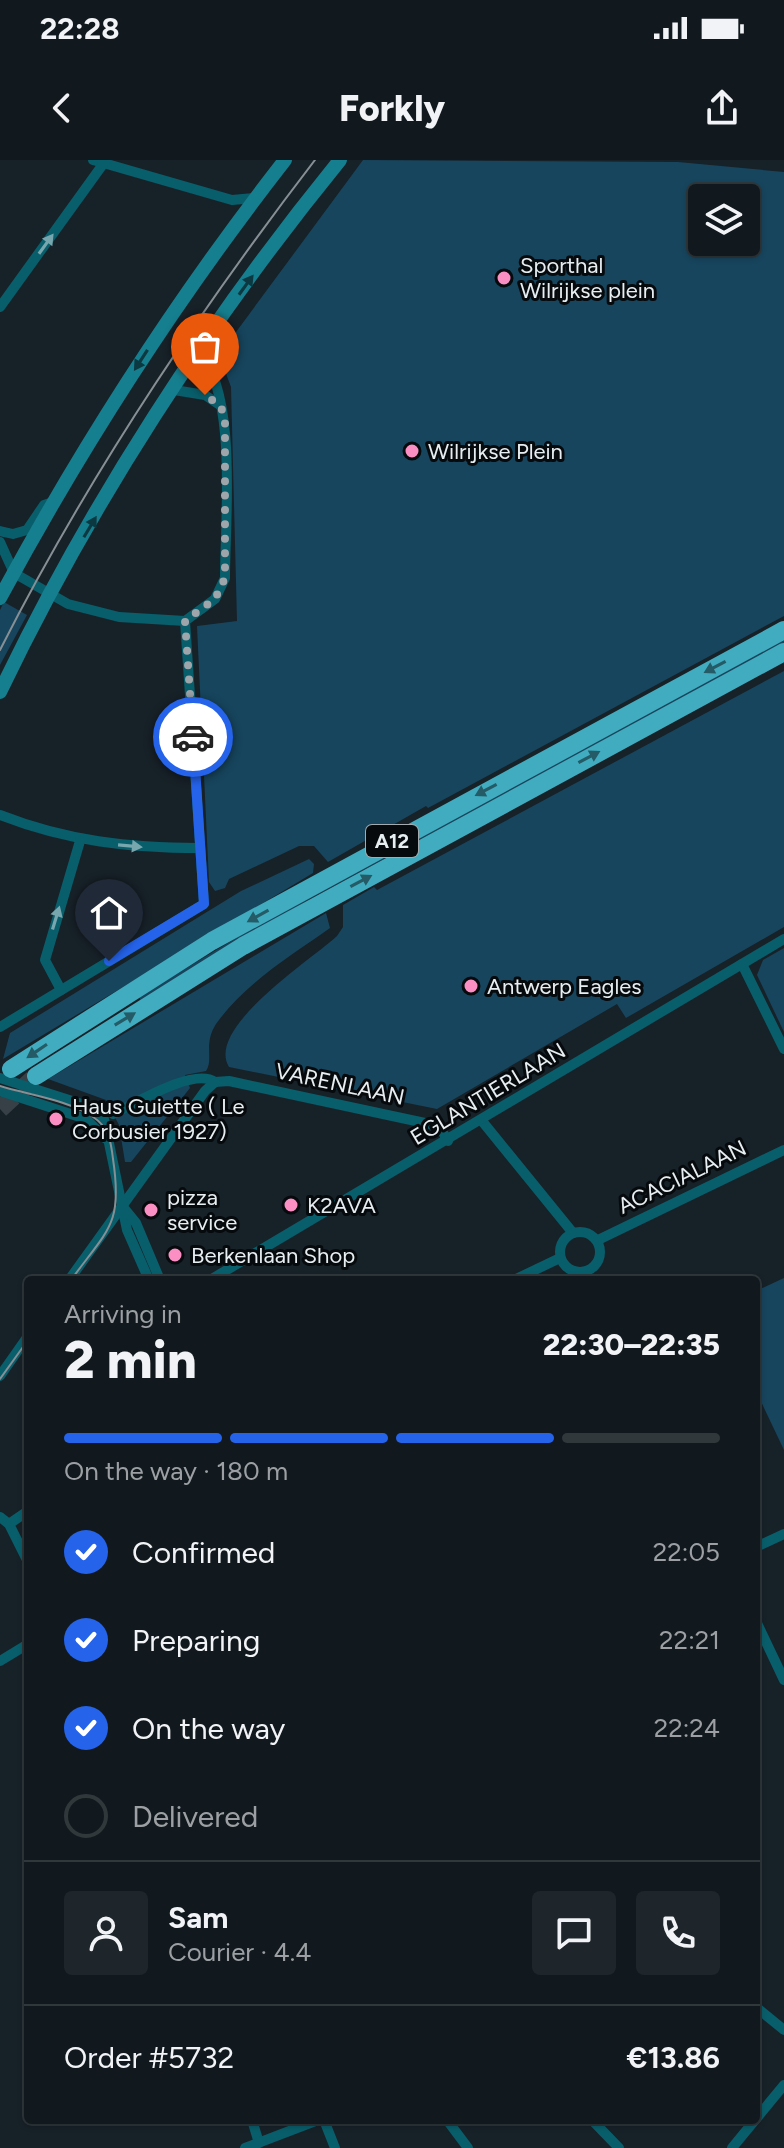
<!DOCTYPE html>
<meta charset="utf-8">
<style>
:root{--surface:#11191e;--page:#1e262b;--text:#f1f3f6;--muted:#9ca0a4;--line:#30383c;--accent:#2563eb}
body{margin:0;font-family:Figtree,sans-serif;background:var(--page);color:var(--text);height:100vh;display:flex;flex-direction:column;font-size:30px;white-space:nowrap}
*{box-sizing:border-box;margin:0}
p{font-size:26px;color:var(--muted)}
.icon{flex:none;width:44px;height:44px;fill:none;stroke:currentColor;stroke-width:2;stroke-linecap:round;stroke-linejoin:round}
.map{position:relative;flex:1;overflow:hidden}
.panel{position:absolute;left:24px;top:1116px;width:736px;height:848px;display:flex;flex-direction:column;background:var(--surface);border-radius:8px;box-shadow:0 2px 6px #0004,0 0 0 2px var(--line)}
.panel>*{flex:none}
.fabs{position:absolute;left:688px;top:24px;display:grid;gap:16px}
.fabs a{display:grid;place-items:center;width:72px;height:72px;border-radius:8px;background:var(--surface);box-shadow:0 2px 6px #0004,0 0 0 2px var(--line);font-size:40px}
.pin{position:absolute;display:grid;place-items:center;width:68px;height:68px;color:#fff;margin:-82px -34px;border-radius:50% 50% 50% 0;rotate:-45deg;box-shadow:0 0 8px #0007}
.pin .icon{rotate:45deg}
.courier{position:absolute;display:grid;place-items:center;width:80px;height:80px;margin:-40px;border:6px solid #2563eb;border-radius:50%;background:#fff;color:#222;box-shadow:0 2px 10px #0007}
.headline em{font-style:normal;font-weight:800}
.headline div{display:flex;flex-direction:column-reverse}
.headline{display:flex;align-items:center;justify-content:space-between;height:136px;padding:0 40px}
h1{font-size:52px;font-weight:800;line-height:60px}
.bar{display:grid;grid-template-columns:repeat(4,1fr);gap:12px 8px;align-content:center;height:96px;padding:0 40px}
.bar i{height:10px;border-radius:6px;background:var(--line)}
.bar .current{background:var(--accent)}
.bar p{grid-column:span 4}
.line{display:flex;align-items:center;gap:20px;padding:0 40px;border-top:2px solid var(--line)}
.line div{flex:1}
.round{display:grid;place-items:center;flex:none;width:84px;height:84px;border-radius:8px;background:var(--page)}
ol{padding:0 40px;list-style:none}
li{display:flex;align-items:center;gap:24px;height:88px}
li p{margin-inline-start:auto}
li .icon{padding:8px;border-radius:50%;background:var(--accent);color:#fff;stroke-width:4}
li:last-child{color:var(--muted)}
li i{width:44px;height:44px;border:4px solid var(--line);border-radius:50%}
.status{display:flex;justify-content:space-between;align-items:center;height:56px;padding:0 40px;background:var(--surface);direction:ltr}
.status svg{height:22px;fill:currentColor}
header{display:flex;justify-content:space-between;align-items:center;height:104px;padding:0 40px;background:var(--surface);font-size:36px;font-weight:800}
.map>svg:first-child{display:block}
.green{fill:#17455d;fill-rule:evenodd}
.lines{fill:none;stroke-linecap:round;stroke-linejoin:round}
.motorway-tunnel{stroke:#364046;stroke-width:18;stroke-dasharray:18 9;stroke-linecap:butt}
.minor{stroke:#095e6b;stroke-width:10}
.secondary{stroke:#167f8f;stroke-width:14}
.motorway{stroke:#41acbf;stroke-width:18}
.tram{stroke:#868f94;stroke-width:2}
.oneway{fill:#78a6ae}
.oneway2{fill:#0c3941}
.oneway3{fill:#245b66}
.done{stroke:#9ea6ab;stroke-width:8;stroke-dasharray:0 14.4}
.route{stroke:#2563eb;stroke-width:10}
.poi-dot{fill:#fb8fc4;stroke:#060a0d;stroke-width:3}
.labels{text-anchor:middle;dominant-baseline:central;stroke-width:6;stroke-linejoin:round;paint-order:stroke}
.shield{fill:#060a0d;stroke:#a4aaad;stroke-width:2}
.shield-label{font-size:20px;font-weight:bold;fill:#e7eef2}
.poi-label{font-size:22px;fill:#e7eef2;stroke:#060a0d;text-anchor:start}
.street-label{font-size:22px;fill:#e7eef2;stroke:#060a0d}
</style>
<div class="status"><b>22:28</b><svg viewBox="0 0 49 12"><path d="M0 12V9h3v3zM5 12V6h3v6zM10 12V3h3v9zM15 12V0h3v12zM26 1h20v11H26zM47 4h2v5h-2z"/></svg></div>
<header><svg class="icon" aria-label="back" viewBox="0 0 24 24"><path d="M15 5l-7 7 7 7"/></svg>Forkly<svg class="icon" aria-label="share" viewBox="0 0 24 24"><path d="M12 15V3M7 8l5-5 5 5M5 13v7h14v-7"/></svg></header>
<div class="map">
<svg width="784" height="1988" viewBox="0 0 784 1988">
<rect width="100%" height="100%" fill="#172128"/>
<g class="green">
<path d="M363,0L678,2L784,12V456L428,648L426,646L328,702L314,686H299L229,719L225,728L215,731L209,722L197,466L237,461L231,227L219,195ZM702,38H746V82H702Z"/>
<path d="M4,442L27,455L0,505V450Z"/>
<path d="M784,479V483L308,740L140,840V836L251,769Z"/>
<path d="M784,511V767L626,858L617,844L437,949L229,907C205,868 311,800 337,776L343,767V745L374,727L377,730Z"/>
<path d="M309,699L314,704L313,713L3,899L10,873L241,731Z"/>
<path d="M326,753L330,768C292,795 245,823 216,864C203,884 214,899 206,911L185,915L190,928L131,1002H125L119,965L106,940L48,919Z"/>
<path d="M784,788V872L757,815L763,800Z"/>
<path d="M784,1118V1290L756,1231V1131Z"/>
</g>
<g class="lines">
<path class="motorway-tunnel" d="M0,949L36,916"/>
<g class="minor">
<path d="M93,0L232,40L254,38"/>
<path d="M0,147L106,0"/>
<path d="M174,230L205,235L221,246"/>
<path d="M0,371L13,374L27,370L44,345L53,342"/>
<path d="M0,382L14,413L68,444L119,457L185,461"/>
<path d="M185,461L215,439L225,418C225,359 238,236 199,191"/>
<path d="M0,655C66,681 130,688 200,688"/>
<path d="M742,804L784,889"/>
<path d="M61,830L45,800L80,681"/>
<path d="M0,867L204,744L185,461"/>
<path d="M0,918L88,946L104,959L127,1070L149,1120"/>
<path d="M215,922L229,921L439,966L448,981"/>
<path d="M0,931L86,959L106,979"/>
<path d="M113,954C136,943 194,907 215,922"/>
<path d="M482,961L573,1073"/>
<path d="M123,1047L136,1063L160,1120"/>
<circle cx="580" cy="1092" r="20"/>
<path d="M598,1080L784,990"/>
<path d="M69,1120L205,931L215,922"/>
<path d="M210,1120L784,779"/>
<path d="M514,1120L560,1098"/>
<path d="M0,1216L28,1176"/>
<path d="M0,1357L9,1364L28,1402"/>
<path d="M9,1364L28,1351"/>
<path d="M756,1387L784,1374"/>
<path d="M756,1461L784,1520"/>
<path d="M0,1501L28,1484"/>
<path d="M756,1847L784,1870"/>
<path d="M756,1959L784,1925"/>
<path d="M252,1960L259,1983"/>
<path d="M324,1960L335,1988"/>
<path d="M447,1960L468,1988"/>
<path d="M592,1960L619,1988"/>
<path d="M245,1988L318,1960"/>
<path d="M732,1988L755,1960"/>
</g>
<g class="secondary">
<path d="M0,438C83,284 178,137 285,0"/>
<path d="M0,532C90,344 208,162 340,0"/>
</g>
<g class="motorway">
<path d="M11,909L212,781L784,470"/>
<path d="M36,916L243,786L784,492"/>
</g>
<g class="tram">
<path d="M0,490C88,316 196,155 315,0"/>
<path d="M0,926C29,935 68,940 93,957C109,967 111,982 113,999C123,1065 108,1069 71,1120"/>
<path d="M0,1219L28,1180"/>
</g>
</g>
<defs><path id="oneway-solid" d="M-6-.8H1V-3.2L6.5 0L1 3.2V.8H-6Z" transform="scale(2)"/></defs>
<g class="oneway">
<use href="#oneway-solid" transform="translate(46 84) rotate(-54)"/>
<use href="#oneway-solid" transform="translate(130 686) rotate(5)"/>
<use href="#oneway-solid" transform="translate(56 758) rotate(-73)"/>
</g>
<g class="oneway2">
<use href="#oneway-solid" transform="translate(246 125) rotate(-54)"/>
<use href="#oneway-solid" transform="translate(141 200) rotate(123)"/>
<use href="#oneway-solid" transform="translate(90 367) rotate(-59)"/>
</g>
<g class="oneway3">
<use href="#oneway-solid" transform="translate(715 507) rotate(152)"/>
<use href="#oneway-solid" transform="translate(589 597) rotate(-28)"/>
<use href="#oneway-solid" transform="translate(486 630) rotate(152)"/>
<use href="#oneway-solid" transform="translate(361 721) rotate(-28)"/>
<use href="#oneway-solid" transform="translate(258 756) rotate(151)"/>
<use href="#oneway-solid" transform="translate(125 859) rotate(-31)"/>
<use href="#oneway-solid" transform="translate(37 891) rotate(146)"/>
</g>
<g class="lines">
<path class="done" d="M193,577L185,461L215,439L225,418V263L221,246L205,235"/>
<path class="route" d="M109,801L204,744L193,577"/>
</g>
<g class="poi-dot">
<circle cx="504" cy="118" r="8"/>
<circle cx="412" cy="291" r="8"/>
<circle cx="471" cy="826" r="8"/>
<circle cx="56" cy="959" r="8"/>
<circle cx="291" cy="1045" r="8"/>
<circle cx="151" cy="1050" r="8"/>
<circle cx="175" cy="1095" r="8"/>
</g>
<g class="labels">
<rect class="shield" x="366" y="665" width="52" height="32" rx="6"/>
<g class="shield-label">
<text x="392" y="681">A12</text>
</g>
<g class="poi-label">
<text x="520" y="105">Sporthal<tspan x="520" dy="25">Wilrijkse plein</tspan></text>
<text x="428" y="291">Wilrijkse Plein</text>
<text x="487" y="826">Antwerp Eagles</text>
<text x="72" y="946">Haus Guiette ( Le<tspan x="72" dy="25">Corbusier 1927)</tspan></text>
<text x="167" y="1037">pizza<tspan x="167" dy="25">service</tspan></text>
<text x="307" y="1045">K2AVA</text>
<text x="191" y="1095">Berkenlaan Shop</text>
</g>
<g class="street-label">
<text transform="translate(340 924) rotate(12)">VARENLAAN</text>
<text transform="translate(488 934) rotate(-31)">EGLANTIERLAAN</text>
<text transform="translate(682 1017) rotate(-26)">ACACIALAAN</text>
</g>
</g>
</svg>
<div class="fabs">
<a><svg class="icon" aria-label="layers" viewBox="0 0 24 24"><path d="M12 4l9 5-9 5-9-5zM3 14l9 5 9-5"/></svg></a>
</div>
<div class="pin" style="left:205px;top:235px;background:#ea580c"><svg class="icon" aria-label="bag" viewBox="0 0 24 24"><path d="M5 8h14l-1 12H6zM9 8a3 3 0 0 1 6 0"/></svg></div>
<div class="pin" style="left:109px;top:801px;background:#1f2937"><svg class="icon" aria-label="home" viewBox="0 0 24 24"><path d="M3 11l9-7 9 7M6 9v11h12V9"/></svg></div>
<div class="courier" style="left:193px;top:577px"><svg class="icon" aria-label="car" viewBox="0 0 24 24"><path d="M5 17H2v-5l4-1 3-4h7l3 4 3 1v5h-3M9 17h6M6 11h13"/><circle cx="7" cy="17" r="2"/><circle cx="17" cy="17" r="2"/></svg></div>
<section class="panel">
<div class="headline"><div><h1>2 min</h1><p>Arriving in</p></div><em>22:30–22:35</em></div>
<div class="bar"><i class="current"></i><i class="current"></i><i class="current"></i><i></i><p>On the way · 180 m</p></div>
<ol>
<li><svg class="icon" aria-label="check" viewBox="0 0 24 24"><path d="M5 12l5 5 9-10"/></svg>Confirmed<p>22:05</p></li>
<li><svg class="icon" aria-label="check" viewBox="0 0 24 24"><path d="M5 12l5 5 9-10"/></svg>Preparing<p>22:21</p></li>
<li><svg class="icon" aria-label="check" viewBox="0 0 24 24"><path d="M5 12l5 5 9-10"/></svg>On the way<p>22:24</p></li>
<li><i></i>Delivered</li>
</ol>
<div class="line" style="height:144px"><a class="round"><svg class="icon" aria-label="person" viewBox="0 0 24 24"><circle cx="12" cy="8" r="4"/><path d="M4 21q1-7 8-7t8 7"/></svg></a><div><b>Sam</b><p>Courier · 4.4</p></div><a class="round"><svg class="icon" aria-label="chat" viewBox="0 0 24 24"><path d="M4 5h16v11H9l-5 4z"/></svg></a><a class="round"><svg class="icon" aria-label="phone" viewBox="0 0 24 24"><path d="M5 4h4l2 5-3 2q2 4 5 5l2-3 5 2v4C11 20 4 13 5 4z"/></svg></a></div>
<div class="line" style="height:104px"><div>Order #5732</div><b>€13.86</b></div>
</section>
</div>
